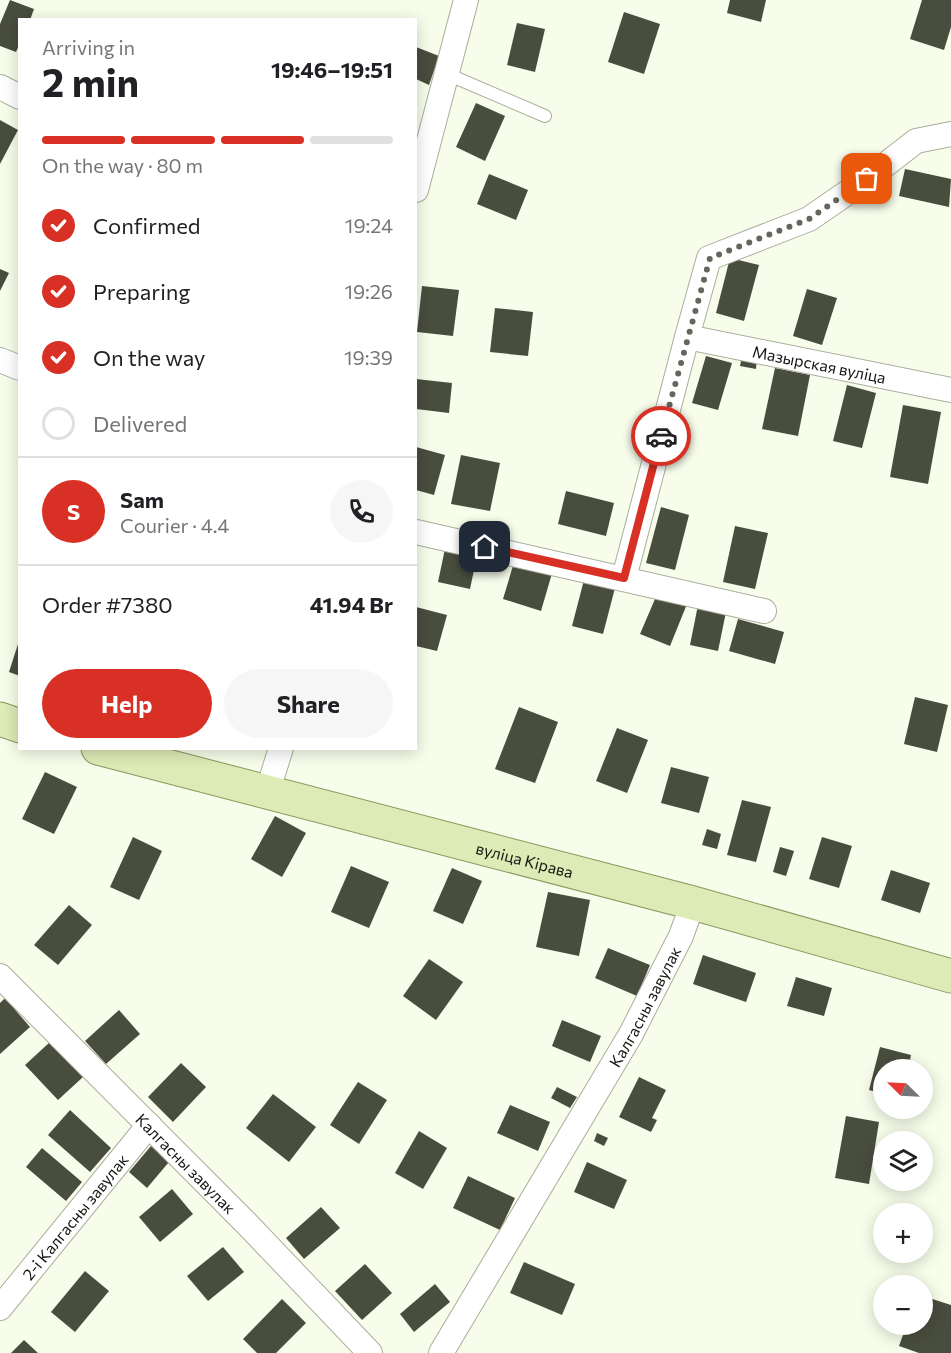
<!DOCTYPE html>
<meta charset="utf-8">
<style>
:root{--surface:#fff;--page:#f6f6f6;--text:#202124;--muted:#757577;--line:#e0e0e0;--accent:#d93025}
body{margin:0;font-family:Commissioner,sans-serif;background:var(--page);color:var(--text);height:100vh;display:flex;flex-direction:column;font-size:22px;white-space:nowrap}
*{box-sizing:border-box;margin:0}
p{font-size:20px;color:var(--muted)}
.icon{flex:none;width:33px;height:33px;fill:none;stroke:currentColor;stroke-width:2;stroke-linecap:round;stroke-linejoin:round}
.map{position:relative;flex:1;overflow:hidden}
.details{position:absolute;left:18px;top:18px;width:399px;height:732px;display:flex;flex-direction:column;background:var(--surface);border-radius:0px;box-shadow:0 3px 15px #0003}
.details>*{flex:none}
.needle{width:39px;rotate:294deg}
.controls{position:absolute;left:873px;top:1059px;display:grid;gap:12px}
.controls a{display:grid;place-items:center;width:60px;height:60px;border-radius:50%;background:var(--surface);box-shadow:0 3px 15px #0003;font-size:30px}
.pin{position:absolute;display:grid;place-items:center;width:51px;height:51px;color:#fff;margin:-26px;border-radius:12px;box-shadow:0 3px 9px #0006}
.courier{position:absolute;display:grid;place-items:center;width:60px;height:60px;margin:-30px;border:4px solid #d93025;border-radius:50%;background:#fff;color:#222;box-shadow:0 2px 8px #0007}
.overview em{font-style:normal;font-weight:700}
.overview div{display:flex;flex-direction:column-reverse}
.overview{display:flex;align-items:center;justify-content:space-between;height:102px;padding:0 24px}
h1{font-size:39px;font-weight:700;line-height:45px}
.bar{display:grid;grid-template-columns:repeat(4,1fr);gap:9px 6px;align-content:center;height:72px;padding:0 24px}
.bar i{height:8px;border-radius:4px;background:var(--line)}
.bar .selected{background:var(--accent)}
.bar p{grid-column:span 4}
.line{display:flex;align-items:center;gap:15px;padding:0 24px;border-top:2px solid var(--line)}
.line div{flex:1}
.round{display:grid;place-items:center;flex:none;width:63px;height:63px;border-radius:32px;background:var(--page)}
ol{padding:0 24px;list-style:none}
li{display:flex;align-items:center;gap:18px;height:66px}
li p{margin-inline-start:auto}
li .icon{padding:6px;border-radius:50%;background:var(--accent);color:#fff;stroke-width:4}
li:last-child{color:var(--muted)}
li i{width:33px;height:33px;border:3px solid var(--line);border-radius:50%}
.primary-button{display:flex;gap:12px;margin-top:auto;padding:12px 24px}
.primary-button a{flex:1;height:69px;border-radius:36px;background:var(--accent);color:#fff;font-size:24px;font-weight:700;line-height:69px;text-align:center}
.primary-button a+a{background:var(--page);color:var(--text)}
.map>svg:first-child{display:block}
.building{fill:#494d3e}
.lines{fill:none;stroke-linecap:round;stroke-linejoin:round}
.service-casing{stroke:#a9ae9d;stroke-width:14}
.minor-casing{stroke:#a9ae9d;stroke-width:26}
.primary-casing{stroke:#88975d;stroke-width:35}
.service{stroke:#fff;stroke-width:12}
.minor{stroke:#fff;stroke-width:24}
.primary{stroke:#ddebb6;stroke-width:33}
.done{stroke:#63675c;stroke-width:6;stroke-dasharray:0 10.8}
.route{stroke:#d93025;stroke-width:8}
.labels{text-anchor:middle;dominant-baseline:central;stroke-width:6;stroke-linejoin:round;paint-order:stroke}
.street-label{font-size:16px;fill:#141610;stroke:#f7fdea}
</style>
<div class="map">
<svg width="951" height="1353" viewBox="0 0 951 1353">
<rect width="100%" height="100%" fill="#f7fdea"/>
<g class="building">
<path d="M10,0L34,9L30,20H20V43L16,52L0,46V24Z"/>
<path d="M730,0H766L761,22L727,13Z"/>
<path d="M922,0H951V27L944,50L910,39Z"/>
<path d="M624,12L660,24L644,74L608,62Z"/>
<path d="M517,23L545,29L535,72L507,65Z"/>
<path d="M416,47L439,56L429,85L416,79Z"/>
<path d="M476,103L505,116L485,161L456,147Z"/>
<path d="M0,120L18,130L0,164Z"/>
<path d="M905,169L951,179L949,207L899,196Z"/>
<path d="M489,174L528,190L516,220L477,204Z"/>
<path d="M730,258L759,265L744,321L716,313Z"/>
<path d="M0,269L9,273L0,291Z"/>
<path d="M422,286L459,290L453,336L417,332Z"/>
<path d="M807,289L837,298L822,345L793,336Z"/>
<path d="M495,308L533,312L528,356L490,352Z"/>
<path d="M742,355L757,358L756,369L740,366Z"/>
<path d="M706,356L732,363L718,410L692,403Z"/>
<path d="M775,368L810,375L798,436L762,429Z"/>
<path d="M416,379L452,383L449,413L416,409Z"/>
<path d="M847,385L876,393L862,448L833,441Z"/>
<path d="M903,405L941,412L928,484L890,477Z"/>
<path d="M416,447L445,455L434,495L416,490Z"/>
<path d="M461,455L500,463L490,511L451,504Z"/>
<path d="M566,491L614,503L606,536L558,524Z"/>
<path d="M661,507L689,515L675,570L646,563Z"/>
<path d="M735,526L768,533L755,589L723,582Z"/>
<path d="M446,544L478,551L470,589L438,582Z"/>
<path d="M515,559L553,570L541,611L503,599Z"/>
<path d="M584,580L615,588L603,634L572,626Z"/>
<path d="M658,592L687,604L670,646L640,634Z"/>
<path d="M698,605L726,612L718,651L690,645Z"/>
<path d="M416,607L447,615L437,651L416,646Z"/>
<path d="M738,619L784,632L775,664L729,651Z"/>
<path d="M19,641L20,642V676L9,672Z"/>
<path d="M915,697L948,705L937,752L904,744Z"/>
<path d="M519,707L558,722L535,783L495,769Z"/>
<path d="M617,728L648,740L627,793L596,781Z"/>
<path d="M671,767L709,777L699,813L661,803Z"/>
<path d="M45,772L77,787L54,834L22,819Z"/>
<path d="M742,800L771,807L756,862L727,855Z"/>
<path d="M275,816L306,833L282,877L251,859Z"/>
<path d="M707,829L721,834L717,849L702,845Z"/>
<path d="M133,837L162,851L139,900L110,887Z"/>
<path d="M822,837L852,846L839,888L809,879Z"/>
<path d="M780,847L794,851L786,876L773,872Z"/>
<path d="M351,866L389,882L369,928L331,912Z"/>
<path d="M452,868L482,881L463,924L433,911Z"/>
<path d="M891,870L930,883L920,913L881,900Z"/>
<path d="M548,892L590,900L579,956L536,947Z"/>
<path d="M69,905L92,925L58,965L34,945Z"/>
<path d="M608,948L650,965L637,996L595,978Z"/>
<path d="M703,955L756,973L746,1002L693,984Z"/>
<path d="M429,959L463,982L436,1020L403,996Z"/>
<path d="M796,977L832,988L824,1016L787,1006Z"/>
<path d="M5,998L30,1027L0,1054V1003Z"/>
<path d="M119,1010L140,1034L106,1064L85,1041Z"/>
<path d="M562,1020L601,1036L590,1062L552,1046Z"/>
<path d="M50,1042L83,1077L58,1100L25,1065Z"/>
<path d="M880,1047L911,1055L908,1070H884V1094L869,1090Z"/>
<path d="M181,1063L206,1087L173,1122L148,1097Z"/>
<path d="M639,1077L666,1090L652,1118L657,1120L651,1132L619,1117Z"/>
<path d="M358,1082L387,1100L359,1144L330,1125Z"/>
<path d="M557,1087L577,1097L570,1108L551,1098Z"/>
<path d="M273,1094L316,1127L289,1162L246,1128Z"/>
<path d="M510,1105L550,1122L538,1151L497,1133Z"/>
<path d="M70,1110L111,1148L90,1172L48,1135Z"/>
<path d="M846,1116L879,1122L869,1184L835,1178Z"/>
<path d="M419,1131L447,1148L423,1189L395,1173Z"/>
<path d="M597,1133L608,1138L604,1146L594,1141Z"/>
<path d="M151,1146L169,1162L147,1188L129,1172Z"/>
<path d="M42,1148L82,1182L66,1201L26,1167Z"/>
<path d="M587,1162L627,1180L614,1209L574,1192Z"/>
<path d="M468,1176L515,1198L500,1230L453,1208Z"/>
<path d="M172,1189L193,1214L160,1242L139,1217Z"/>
<path d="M321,1207L340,1228L304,1259L286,1238Z"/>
<path d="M223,1247L244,1272L208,1301L187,1276Z"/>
<path d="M524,1262L575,1284L562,1315L510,1293Z"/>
<path d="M365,1264L392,1293L362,1320L335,1291Z"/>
<path d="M85,1271L109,1291L75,1332L51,1312Z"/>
<path d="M435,1284L450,1302L414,1332L400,1314Z"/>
<path d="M926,1297L951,1305V1353H919L899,1346L907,1324H922V1308Z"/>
<path d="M282,1299L306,1323L276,1353H257L243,1339Z"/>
<path d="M24,1340L38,1353H11Z"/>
</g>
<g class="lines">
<defs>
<path id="service" d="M447,74L545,116"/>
<g id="minor">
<path d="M0,87L20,97"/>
<path d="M416,190L466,0"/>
<path id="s1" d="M687,337L951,390"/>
<path d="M0,360L20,368"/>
<path d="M416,532L764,611"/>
<path d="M624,578L687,337L709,258L809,219L867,179L916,141L951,134"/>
<path d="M267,793L281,748"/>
<path id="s2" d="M0,976L248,1225L370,1353"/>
<path id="s3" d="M0,1308L149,1125"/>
<path id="s4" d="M441,1353L631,1034L681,936L693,903"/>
</g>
<g id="primary">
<path d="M0,719L20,726"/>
<path id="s5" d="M98,748L693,903L951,976"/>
</g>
</defs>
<use href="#service" class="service-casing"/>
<use href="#minor" class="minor-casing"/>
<use href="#primary" class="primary-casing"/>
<use href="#service" class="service"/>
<use href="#minor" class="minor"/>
<use href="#primary" class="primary"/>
</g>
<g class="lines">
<path class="done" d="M661,436L710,258L809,219L867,179"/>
<path class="route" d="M485,547L624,578L661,436"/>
</g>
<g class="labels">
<g class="street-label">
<text stroke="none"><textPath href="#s1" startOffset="135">Мазырская вуліца</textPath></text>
<text stroke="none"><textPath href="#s5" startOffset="441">вуліца Кірава</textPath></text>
<text stroke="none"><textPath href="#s4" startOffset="402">Калгасны завулак</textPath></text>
<text stroke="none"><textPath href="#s2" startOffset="264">Калгасны завулак</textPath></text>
<text stroke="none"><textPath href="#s3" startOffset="118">2-і Калгасны завулак</textPath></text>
</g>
</g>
</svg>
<div class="controls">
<a><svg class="needle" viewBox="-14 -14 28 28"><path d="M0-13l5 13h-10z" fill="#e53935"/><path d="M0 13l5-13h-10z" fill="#757577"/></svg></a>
<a><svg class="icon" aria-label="layers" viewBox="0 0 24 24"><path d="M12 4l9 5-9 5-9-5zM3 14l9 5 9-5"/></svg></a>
<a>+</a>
<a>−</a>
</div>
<div class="pin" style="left:867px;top:179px;background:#ea580c"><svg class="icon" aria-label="bag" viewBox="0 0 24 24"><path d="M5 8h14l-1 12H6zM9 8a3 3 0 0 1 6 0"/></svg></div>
<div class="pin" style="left:485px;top:547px;background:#1f2937"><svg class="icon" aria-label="home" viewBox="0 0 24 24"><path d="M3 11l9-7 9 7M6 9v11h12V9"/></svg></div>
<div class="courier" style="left:661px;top:436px"><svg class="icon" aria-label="car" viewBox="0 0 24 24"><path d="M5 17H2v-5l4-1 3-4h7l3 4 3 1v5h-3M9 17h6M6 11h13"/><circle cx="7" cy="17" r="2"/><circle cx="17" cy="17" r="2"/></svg></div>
<section class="details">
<div class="overview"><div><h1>2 min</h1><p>Arriving in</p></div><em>19:46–19:51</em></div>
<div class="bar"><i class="selected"></i><i class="selected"></i><i class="selected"></i><i></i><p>On the way · 80 m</p></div>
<ol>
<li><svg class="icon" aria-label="check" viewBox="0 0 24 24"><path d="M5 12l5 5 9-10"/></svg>Confirmed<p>19:24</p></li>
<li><svg class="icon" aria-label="check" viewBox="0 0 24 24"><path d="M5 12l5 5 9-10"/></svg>Preparing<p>19:26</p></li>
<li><svg class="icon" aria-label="check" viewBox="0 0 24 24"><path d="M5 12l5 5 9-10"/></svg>On the way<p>19:39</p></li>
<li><i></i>Delivered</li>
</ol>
<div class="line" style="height:108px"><b class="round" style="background:var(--accent);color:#fff">S</b><div><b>Sam</b><p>Courier · 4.4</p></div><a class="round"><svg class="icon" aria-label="phone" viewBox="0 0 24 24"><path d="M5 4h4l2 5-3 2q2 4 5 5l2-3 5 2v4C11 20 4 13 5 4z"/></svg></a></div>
<div class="line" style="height:78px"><div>Order #7380</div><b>41.94 Br</b></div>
<div class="primary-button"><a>Help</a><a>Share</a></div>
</section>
</div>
